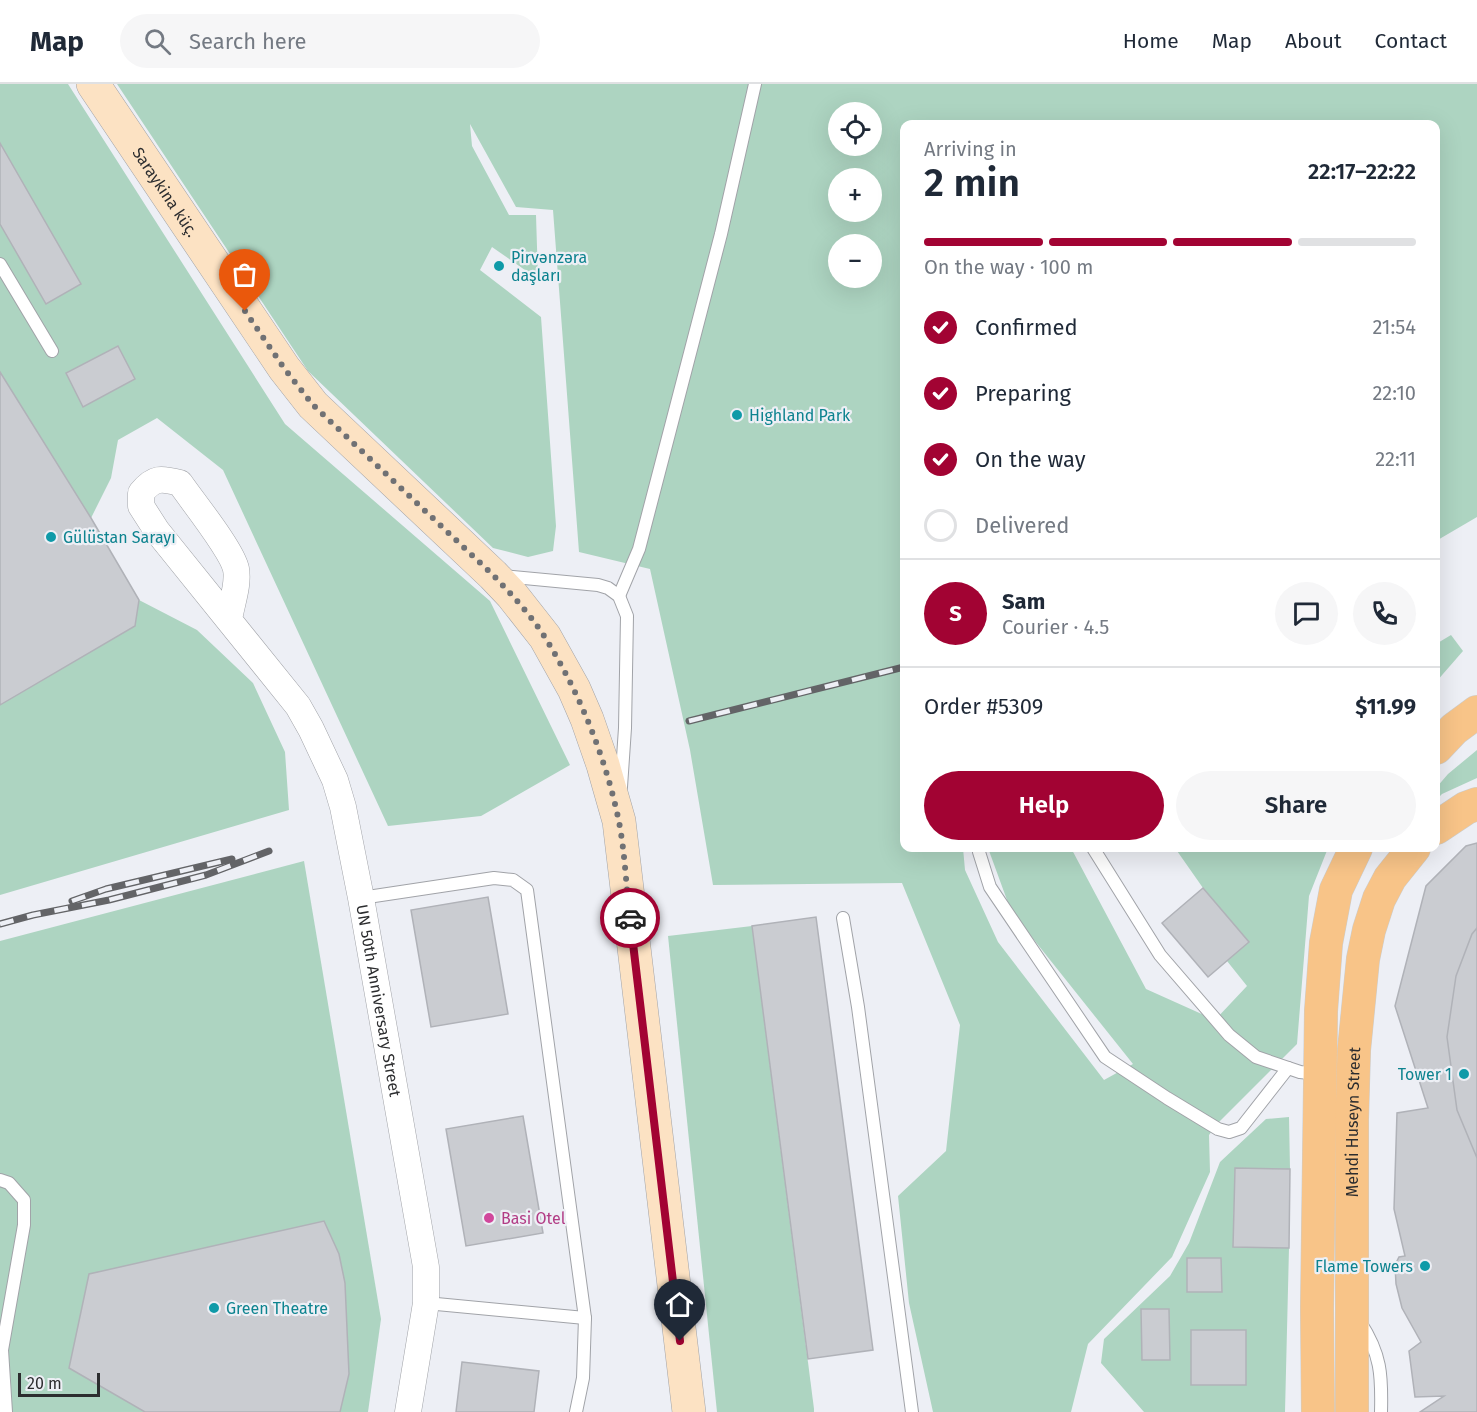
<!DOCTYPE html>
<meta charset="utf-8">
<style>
:root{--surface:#fff;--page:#f6f6f7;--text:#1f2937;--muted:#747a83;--line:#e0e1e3;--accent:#a20333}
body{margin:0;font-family:"Fira Sans",sans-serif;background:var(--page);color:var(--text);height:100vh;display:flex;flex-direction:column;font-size:22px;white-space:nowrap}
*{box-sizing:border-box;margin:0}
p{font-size:20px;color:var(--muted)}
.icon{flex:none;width:33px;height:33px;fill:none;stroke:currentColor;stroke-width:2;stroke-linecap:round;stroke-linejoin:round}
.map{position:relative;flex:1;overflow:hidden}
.sheet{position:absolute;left:900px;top:36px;width:540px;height:732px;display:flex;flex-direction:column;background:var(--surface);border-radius:12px;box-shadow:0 6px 24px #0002}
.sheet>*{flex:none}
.fabs{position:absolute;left:828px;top:18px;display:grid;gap:12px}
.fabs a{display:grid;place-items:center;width:54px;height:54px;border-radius:50%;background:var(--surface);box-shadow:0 6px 24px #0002;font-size:30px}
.scale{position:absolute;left:18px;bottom:15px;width:82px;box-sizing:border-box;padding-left:6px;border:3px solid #2c2d2f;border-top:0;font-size:16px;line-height:21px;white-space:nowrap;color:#2c2d2f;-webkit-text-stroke:4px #edeff5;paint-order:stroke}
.pin{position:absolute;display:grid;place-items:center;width:51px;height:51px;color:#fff;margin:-62px -26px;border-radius:50% 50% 50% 0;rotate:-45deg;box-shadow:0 0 6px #0007}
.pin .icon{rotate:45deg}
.courier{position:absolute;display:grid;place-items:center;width:60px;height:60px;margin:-30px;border:4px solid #a20333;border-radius:50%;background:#fff;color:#222;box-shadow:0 2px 8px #0007}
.head em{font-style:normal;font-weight:600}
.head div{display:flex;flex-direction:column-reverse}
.head{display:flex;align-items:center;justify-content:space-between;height:102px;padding:0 24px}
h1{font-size:39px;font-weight:600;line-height:45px}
.bar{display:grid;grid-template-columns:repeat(4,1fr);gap:9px 6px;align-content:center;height:72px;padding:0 24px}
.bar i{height:8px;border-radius:4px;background:var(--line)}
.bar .selected{background:var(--accent)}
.bar p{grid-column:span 4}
.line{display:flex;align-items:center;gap:15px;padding:0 24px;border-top:2px solid var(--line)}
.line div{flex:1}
.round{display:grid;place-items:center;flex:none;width:63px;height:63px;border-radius:32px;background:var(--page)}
ol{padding:0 24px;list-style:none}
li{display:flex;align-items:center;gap:18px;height:66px}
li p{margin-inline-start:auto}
li .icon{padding:6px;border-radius:50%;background:var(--accent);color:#fff;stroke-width:4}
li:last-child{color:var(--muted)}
li i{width:33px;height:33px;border:3px solid var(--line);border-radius:50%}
.button{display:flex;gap:12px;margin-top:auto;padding:12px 24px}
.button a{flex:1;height:69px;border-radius:36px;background:var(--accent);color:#fff;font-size:24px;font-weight:600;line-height:69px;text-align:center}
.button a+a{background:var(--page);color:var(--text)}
header{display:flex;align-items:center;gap:36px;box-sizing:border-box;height:84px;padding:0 30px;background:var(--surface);border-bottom:2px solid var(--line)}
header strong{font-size:28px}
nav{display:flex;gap:33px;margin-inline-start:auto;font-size:21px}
.search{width:420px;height:54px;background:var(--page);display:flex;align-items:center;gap:15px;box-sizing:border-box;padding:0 21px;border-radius:33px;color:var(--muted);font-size:22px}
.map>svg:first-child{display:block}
.green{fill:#add4c1;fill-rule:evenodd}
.building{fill:#caccd1;stroke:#b0b2b8;stroke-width:1.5}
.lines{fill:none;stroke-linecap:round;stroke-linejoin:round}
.lane-casing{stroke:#a1a3a8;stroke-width:14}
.street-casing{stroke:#a1a3a8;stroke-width:27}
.secondary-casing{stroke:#a1a3a8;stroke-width:34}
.primary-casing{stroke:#cccdcd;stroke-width:34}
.lane{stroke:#fff;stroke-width:12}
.street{stroke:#fff;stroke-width:26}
.secondary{stroke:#fce2c3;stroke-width:33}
.primary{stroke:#f8c488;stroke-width:33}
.rail-casing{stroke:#636467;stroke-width:7}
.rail{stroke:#edeff5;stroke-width:4.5;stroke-dasharray:14;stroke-linecap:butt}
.done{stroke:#707174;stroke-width:6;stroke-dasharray:0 10.8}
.route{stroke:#a20333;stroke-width:8}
.culture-dot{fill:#0f9aa8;stroke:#edeff5;stroke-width:2}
.hotel-dot{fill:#d1479c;stroke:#edeff5;stroke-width:2}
.labels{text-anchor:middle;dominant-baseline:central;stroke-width:4.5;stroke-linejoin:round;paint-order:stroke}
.street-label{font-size:16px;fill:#2c2d2f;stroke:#edeff5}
.culture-label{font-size:16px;fill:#0d838f;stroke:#edeff5;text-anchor:start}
.hotel-label{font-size:16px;fill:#b23c85;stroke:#edeff5;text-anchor:start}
</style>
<header>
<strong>Map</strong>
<div class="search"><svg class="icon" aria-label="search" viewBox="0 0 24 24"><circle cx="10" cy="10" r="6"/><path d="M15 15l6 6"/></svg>Search here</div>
<nav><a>Home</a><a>Map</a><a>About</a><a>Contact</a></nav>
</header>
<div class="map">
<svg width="1477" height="1328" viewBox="0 0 1477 1328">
<rect width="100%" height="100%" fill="#edeff5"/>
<g class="green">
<path d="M0,0H68L285,340L490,517L570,681L481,732L388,742L223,386L157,334L118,356L111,394L91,434L139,516L197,546L253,599L285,668L289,726L0,811Z"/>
<path d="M117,0H1477V433L1436,457V40H904V764H963L965,786L998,858L1104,996L1133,980L1011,827L988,764H1071L1146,905L1215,936L1247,902L1227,877L1249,858L1203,804L1175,764H1328L1309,812L1297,960L1217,1040L1209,1051L1210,1088L1172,1173L1088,1260L1071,1328H933L909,1219L898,1112L946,1067L960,941L902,799L713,801L690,666L650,485L579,468L553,126L516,123L470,40L472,62L509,131H536L538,195L492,163L480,186L541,233L556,442L553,467L528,473L493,464L308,287ZM838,28H872V62H838ZM838,94H872V128H838ZM838,160H872V194H838Z"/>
<path d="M1451,551L1463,567L1436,598V560Z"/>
<path d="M1477,666V694L1442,710L1436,716V704L1448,690Z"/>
<path d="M304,777L381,1235L368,1328H0V857Z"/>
<path d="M752,842L814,1325V1328H717L668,852Z"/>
<path d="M1289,1033L1290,1085L1235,1084L1233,1162L1289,1164L1285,1328H1144L1101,1279L1104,1255L1170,1192L1189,1159L1220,1078L1266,1035Z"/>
</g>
<g class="building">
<path d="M0,59L81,200L46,220L0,140Z"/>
<path d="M118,262L135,295L83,323L66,289Z"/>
<path d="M0,288L91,434L139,516L135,542L0,621Z"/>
<path d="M1477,759V1328H1420L1444,1312L1415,1313L1409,1267L1421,1258L1402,1224L1396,1200L1395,1181L1399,1173L1405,1172L1394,1125L1397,1029L1428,1024L1395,922L1426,802L1466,762Z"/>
<path d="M1203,804L1249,858L1208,893L1162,839Z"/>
<path d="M488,813L508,930L431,943L411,826Z"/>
<path d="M816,833L873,1266L808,1275L752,842Z"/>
<path d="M1477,844V1074L1457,1026L1447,953L1456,892L1472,850Z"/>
<path d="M523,1032L543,1149L466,1162L446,1045Z"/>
<path d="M1235,1084L1290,1085L1289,1164L1233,1163Z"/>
<path d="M324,1137L339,1170L345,1199L349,1290L340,1328H145L69,1284L89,1190Z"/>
<path d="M1187,1174H1221L1222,1208H1187Z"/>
<path d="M1141,1225H1169L1170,1276H1142Z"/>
<rect x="1191" y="1246" width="55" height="55"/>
<path d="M462,1278L539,1287L534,1328H456Z"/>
</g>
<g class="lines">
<defs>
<g id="lane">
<path d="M0,180L52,267"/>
<path d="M503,492L598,501L608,504L619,512L627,532L625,644L621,703"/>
<path d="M619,512L639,465L721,150L755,0"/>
<path d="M980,764L979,768L990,803L1105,973L1167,1014L1218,1045L1229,1048L1241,1044L1288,984"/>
<path d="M1093,764L1160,871L1229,951L1256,973L1300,988L1318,990"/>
<path d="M361,814L494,794L513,796L527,806L585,1234L583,1294L576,1328"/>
<path d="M843,834L858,923L912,1328"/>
<path d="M0,1096L9,1099L24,1116V1141L2,1266L6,1328"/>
<path d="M426,1219L585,1234"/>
<path d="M1360,1238C1381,1270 1382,1291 1381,1328"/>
</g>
<g id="street">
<path id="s1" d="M229,536C231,521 239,501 236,485C232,466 193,418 180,399C161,394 154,393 141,409V422L157,447L298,622L311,645L335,696L343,723L361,814L426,1183V1219L408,1328"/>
</g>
<g id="secondary">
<path id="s2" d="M93,0L284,284L313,321L493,491L512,511L545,553L574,605L587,635L603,681L619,737L689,1328"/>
</g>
<g id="primary">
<path d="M1436,664L1454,645L1477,628"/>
<path d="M1436,744L1466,724L1477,720"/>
<path d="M1318,1328L1317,1224L1321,927L1326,859L1336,806L1356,764"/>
<path id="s3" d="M1352,1328V1035L1354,966L1363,875L1369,846L1379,815L1390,794L1414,764"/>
</g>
</defs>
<use href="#lane" class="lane-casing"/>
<use href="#street" class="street-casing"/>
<use href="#secondary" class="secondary-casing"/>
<use href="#primary" class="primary-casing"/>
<use href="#lane" class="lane"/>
<use href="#street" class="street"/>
<use href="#secondary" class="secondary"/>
<use href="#primary" class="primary"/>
<defs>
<g id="rail">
<path d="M689,637L904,583"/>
<path d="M72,817L106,805L232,775"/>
<path d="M0,840L33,831L109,816L206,791L269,767"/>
</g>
</defs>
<use href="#rail" class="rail-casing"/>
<use href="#rail" class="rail"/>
</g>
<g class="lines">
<path class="done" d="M245,227L284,284L313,321L493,491C512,511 531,531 546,555C580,610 606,674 619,738C625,769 626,802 630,834"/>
<path class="route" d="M630,834L680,1257"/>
</g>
<g class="culture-dot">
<circle cx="499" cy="182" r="6"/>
<circle cx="737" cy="331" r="6"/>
<circle cx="51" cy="453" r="6"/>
<circle cx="1464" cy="990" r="6"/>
<circle cx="1425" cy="1182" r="6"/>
<circle cx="214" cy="1224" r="6"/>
</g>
<circle class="hotel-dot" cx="489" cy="1134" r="6"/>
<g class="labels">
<g class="street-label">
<text stroke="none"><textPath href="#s2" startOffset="130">Saraykina küç.</textPath></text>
<text stroke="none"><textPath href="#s1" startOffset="774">UN 50th Anniversary Street</textPath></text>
<text stroke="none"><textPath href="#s3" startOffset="290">Mehdi Huseyn Street</textPath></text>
</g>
<g class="culture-label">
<text x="511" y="173">Pirvənzəra<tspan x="511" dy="18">daşları</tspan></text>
<text x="749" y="331">Highland Park</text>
<text x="63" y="453">Gülüstan Sarayı</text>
<text x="1452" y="990" text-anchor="end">Tower 1</text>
<text x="1413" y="1182" text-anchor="end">Flame Towers</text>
<text x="226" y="1224">Green Theatre</text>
</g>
<g class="hotel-label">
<text x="501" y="1134">Basi Otel</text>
</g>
</g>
</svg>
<div class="fabs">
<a><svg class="icon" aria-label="locate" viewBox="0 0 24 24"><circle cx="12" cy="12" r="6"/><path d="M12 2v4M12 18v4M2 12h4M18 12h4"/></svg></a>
<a>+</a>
<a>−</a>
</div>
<div class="scale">20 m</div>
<div class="pin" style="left:245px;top:227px;background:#ea580c"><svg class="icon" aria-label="bag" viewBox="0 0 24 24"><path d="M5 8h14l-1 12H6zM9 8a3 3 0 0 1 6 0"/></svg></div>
<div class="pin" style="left:680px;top:1257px;background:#1f2937"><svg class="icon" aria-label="home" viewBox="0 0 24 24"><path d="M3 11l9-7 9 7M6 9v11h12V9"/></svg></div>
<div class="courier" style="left:630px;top:834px"><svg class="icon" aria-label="car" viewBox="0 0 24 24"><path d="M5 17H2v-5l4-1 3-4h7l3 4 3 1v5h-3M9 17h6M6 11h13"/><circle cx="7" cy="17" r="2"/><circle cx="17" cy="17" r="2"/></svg></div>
<section class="sheet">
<div class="head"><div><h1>2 min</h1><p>Arriving in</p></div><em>22:17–22:22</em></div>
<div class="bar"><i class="selected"></i><i class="selected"></i><i class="selected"></i><i></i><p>On the way · 100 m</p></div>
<ol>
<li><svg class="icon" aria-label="check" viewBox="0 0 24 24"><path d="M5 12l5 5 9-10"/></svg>Confirmed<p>21:54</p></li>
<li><svg class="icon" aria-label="check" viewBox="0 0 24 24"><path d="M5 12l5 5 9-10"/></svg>Preparing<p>22:10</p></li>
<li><svg class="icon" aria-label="check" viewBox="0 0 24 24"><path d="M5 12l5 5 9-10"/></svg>On the way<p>22:11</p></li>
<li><i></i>Delivered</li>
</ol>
<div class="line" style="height:108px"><b class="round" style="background:var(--accent);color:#fff">S</b><div><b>Sam</b><p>Courier · 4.5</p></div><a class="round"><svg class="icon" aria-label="chat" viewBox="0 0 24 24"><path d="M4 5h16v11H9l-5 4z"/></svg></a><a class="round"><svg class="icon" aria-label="phone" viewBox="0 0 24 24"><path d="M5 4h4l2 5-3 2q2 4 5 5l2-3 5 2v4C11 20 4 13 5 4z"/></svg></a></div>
<div class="line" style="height:78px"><div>Order #5309</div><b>$11.99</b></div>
<div class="button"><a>Help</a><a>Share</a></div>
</section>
</div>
